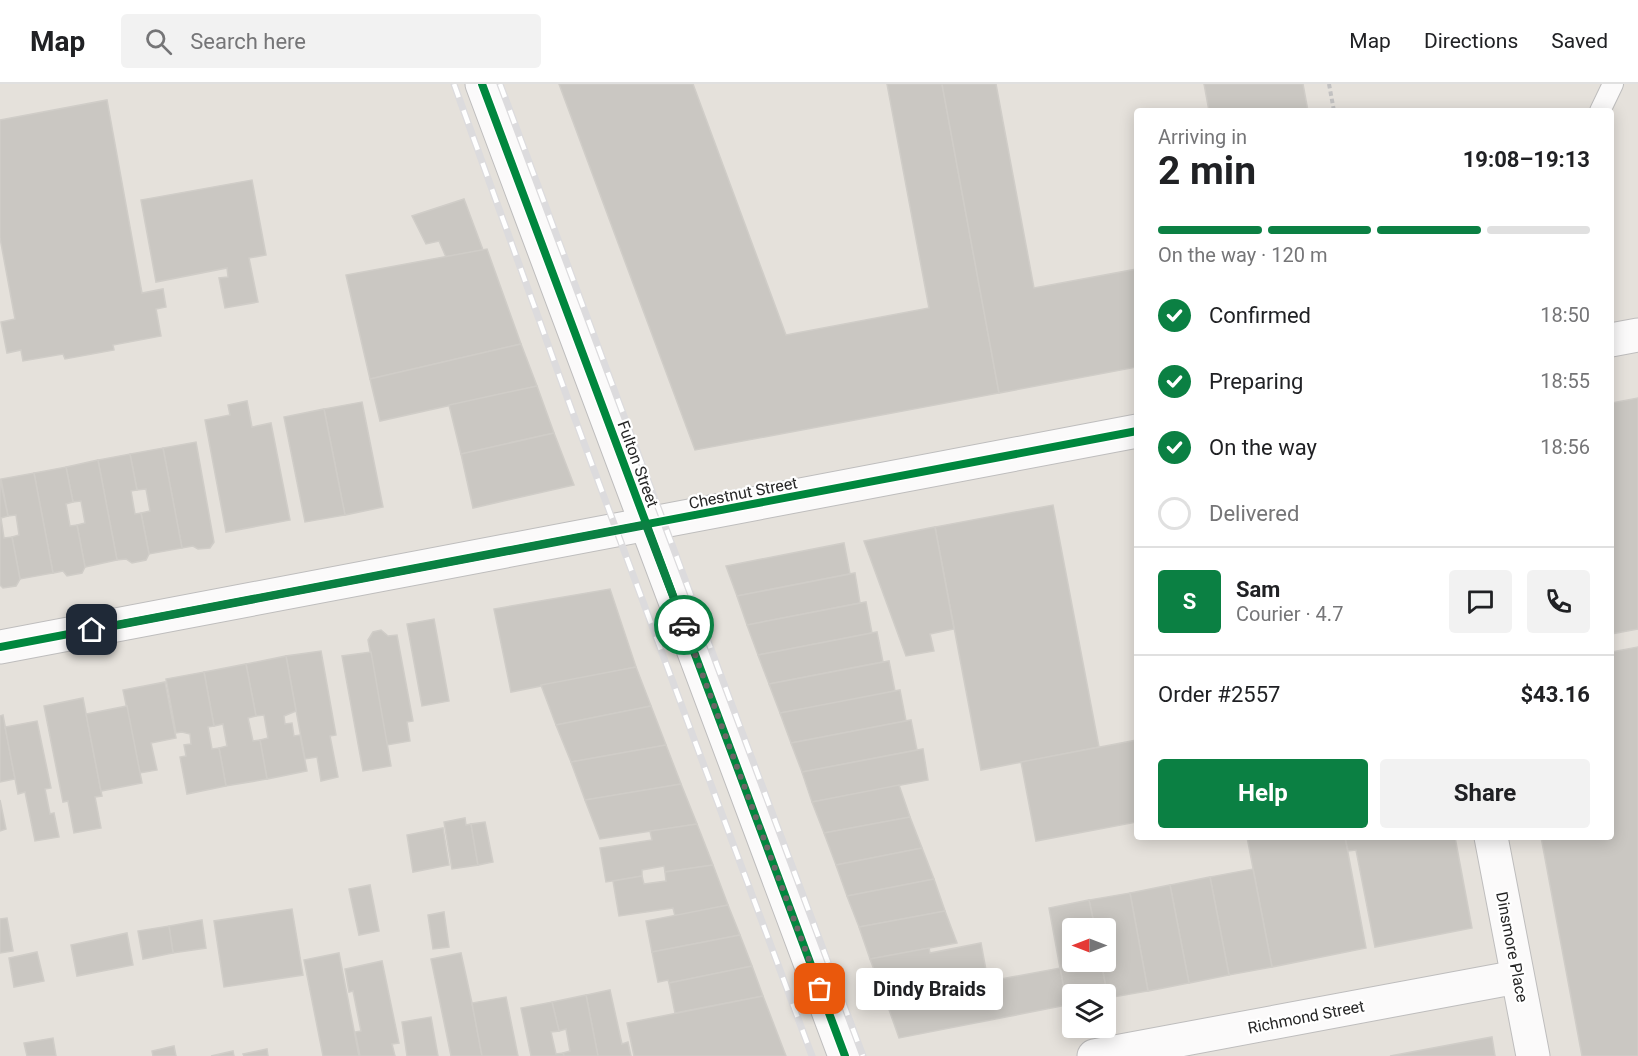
<!DOCTYPE html>
<meta charset="utf-8">
<style>
:root{--surface:#fff;--page:#f2f2f2;--text:#202124;--muted:#757577;--line:#e0e0e0;--accent:#0b8043}
body{margin:0;font-family:Roboto,sans-serif;background:var(--page);color:var(--text);height:100vh;display:flex;flex-direction:column;font-size:22px;white-space:nowrap}
*{box-sizing:border-box;margin:0}
p{font-size:20px;color:var(--muted)}
.icon{flex:none;width:33px;height:33px;fill:none;stroke:currentColor;stroke-width:2;stroke-linecap:round;stroke-linejoin:round}
.map{position:relative;flex:1;overflow:hidden}
.sheet{position:absolute;left:1134px;top:24px;width:480px;height:732px;display:flex;flex-direction:column;background:var(--surface);border-radius:6px;box-shadow:0 3px 15px #0003}
.sheet>*{flex:none}
.needle{width:39px;rotate:270deg}
.fabs{position:absolute;left:1062px;top:834px;display:grid;gap:12px}
.fabs a{display:grid;place-items:center;width:54px;height:54px;border-radius:6px;background:var(--surface);box-shadow:0 3px 15px #0003;font-size:30px}
.pin{position:absolute;display:grid;place-items:center;width:51px;height:51px;color:#fff;margin:-26px;border-radius:12px;box-shadow:0 3px 9px #0006}
.courier{position:absolute;display:grid;place-items:center;width:60px;height:60px;margin:-30px;border:4px solid #0b8043;border-radius:50%;background:#fff;color:#222;box-shadow:0 2px 8px #0007}
.bubble{position:absolute;height:42px;border-radius:6px;background:var(--surface);box-shadow:0 3px 15px #0003;font-size:20px;font-weight:700;line-height:42px;text-align:center}
.overview em{font-style:normal;font-weight:700}
.overview div{display:flex;flex-direction:column-reverse}
.overview{display:flex;align-items:center;justify-content:space-between;height:102px;padding:0 24px}
h1{font-size:39px;font-weight:700;line-height:45px}
.bar{display:grid;grid-template-columns:repeat(4,1fr);gap:9px 6px;align-content:center;height:72px;padding:0 24px}
.bar i{height:8px;border-radius:4px;background:var(--line)}
.bar .current{background:var(--accent)}
.bar p{grid-column:span 4}
.line{display:flex;align-items:center;gap:15px;padding:0 24px;border-top:2px solid var(--line)}
.line div{flex:1}
.round{display:grid;place-items:center;flex:none;width:63px;height:63px;border-radius:6px;background:var(--page)}
ol{padding:0 24px;list-style:none}
li{display:flex;align-items:center;gap:18px;height:66px}
li p{margin-inline-start:auto}
li .icon{padding:6px;border-radius:50%;background:var(--accent);color:#fff;stroke-width:4}
li:last-child{color:var(--muted)}
li i{width:33px;height:33px;border:3px solid var(--line);border-radius:50%}
.primary-button{display:flex;gap:12px;margin-top:auto;padding:12px 24px}
.primary-button a{flex:1;height:69px;border-radius:6px;background:var(--accent);color:#fff;font-size:24px;font-weight:700;line-height:69px;text-align:center}
.primary-button a+a{background:var(--page);color:var(--text)}
header{display:flex;align-items:center;gap:36px;box-sizing:border-box;height:84px;padding:0 30px;background:var(--surface);border-bottom:2px solid var(--line)}
header strong{font-size:28px}
nav{display:flex;gap:33px;margin-inline-start:auto;font-size:21px}
.search{width:420px;height:54px;background:var(--page);display:flex;align-items:center;gap:15px;box-sizing:border-box;padding:0 21px;border-radius:6px;color:var(--muted);font-size:22px}
.map>svg:first-child{display:block}
.building{fill:#cac7c2;stroke:#d0cdc8;stroke-width:1.5}
.lines{fill:none;stroke-linecap:round;stroke-linejoin:round}
.service-casing{stroke:#bebdbd;stroke-width:22}
.minor-casing{stroke:#bebdbd;stroke-width:35}
.tertiary-casing{stroke:#bebdbd;stroke-width:35}
.path{stroke:#c2c1c1;stroke-width:4;stroke-dasharray:4.5 3;stroke-linecap:butt}
.service{stroke:#fbfafa;stroke-width:20}
.minor{stroke:#fbfafa;stroke-width:33}
.tertiary{stroke:#fbfafa;stroke-width:33}
.rail-casing{stroke:#dcdbdd;stroke-width:7}
.rail{stroke:#fff;stroke-width:4.5;stroke-dasharray:14;stroke-linecap:butt}
.cycleway-casing{stroke:#fff;stroke-width:11}
.cycleway{stroke:#00873e;stroke-width:8}
.done{stroke:#696765;stroke-width:6;stroke-dasharray:0 10.8}
.route{stroke:#0b8043;stroke-width:8}
.labels{text-anchor:middle;dominant-baseline:central;stroke-width:4.5;stroke-linejoin:round;paint-order:stroke}
.street-label{font-size:16px;fill:#262626;stroke:#fff}
</style>
<header>
<strong>Map</strong>
<div class="search"><svg class="icon" aria-label="search" viewBox="0 0 24 24"><circle cx="10" cy="10" r="6"/><path d="M15 15l6 6"/></svg>Search here</div>
<nav><a>Map</a><a>Directions</a><a>Saved</a></nav>
</header>
<div class="map">
<svg width="1638" height="972" viewBox="0 0 1638 972">
<rect width="100%" height="100%" fill="#e5e1db"/>
<g class="building">
<path d="M559,0H693L786,251L929,224L887,0H942L999,309L695,366Z"/>
<path d="M942,0H996L1034,204L1137,185V283L999,309Z"/>
<path d="M1204,0H1303L1308,27H1209Z"/>
<path d="M107,16L142,209L163,205L166,223L156,225L161,252L113,261L114,266L65,275L63,270L23,277L21,266L7,269L1,238L15,235L0,154V36Z"/>
<path d="M252,96L266,171L249,174L258,218L225,224L219,194L228,193L227,184L156,198L141,116Z"/>
<path d="M464,115L483,166L446,173L439,157L426,160L412,132Z"/>
<path d="M487,165L521,260L370,295L346,191Z"/>
<path d="M521,260L537,302L380,337L370,295Z"/>
<path d="M537,302L554,349L461,370L449,321Z"/>
<path d="M1638,314V545L1611,550V319Z"/>
<path d="M247,317L252,343L271,339L290,436L226,448L205,336L230,331L228,321Z"/>
<path d="M362,318L383,423L345,431L324,325Z"/>
<path d="M324,325L345,431L305,438L284,333Z"/>
<path d="M554,349L574,401L473,424L461,370Z"/>
<path d="M196,358L214,458L210,464L198,465L193,462L182,464L163,364Z"/>
<path d="M163,364L182,464L149,470L141,429L150,427L146,405L137,406L130,370Z"/>
<path d="M130,370L137,406L131,407L135,430L141,429L149,470L146,476L132,479L126,475L117,476L98,376Z"/>
<path d="M98,376L117,476L85,483L77,441L85,439L81,417L73,418L66,383Z"/>
<path d="M66,383L73,418L66,420L70,442L77,441L85,483L82,489L67,492L63,487L53,489L34,389Z"/>
<path d="M34,389L53,489L20,495L12,453L19,451L16,431L8,432L1,395Z"/>
<path d="M0,395L8,432L1,434L4,454L12,453L20,495L16,502L3,504L0,501Z"/>
<path d="M1053,421L1099,663L981,686L935,443Z"/>
<path d="M935,443L954,545L930,550L934,567L906,572L864,457Z"/>
<path d="M844,459L850,490L737,512L726,482Z"/>
<path d="M855,489L860,519L747,541L737,512Z"/>
<path d="M610,505L636,583L511,608L494,525Z"/>
<path d="M866,518L872,549L758,571L747,541Z"/>
<path d="M434,535L449,617L422,622L407,540Z"/>
<path d="M381,546L388,552L397,551L413,637L407,638L410,657L387,661L368,556L373,548Z"/>
<path d="M877,548L883,578L851,584L769,600L758,571Z"/>
<path d="M1638,563V972H1582L1541,753H1611V568Z"/>
<path d="M321,567L336,651L330,652L338,693L321,697L317,673L305,675L286,572Z"/>
<path d="M371,568L391,682L363,687L342,572Z"/>
<path d="M286,572L296,627L284,632L285,640L292,639L294,652L300,651L307,687L267,695L260,656L268,654L264,631L256,632L246,580Z"/>
<path d="M889,577L895,607L868,613L780,629L769,600Z"/>
<path d="M246,580L256,632L248,634L253,657L260,656L267,695L226,702L219,664L227,662L223,640L214,642L204,588Z"/>
<path d="M636,583L651,622L556,641L541,601Z"/>
<path d="M204,588L214,642L208,643L212,665L219,664L226,702L187,710L180,673L186,672L184,661L191,660L190,650L182,648L176,649L166,595Z"/>
<path d="M165,598L176,654L151,659L157,686L140,689L123,606Z"/>
<path d="M900,606L906,637L791,659L780,629Z"/>
<path d="M83,614L101,707L102,712L95,713L101,744L74,749L68,717L63,718L44,622Z"/>
<path d="M127,622L142,699L101,707L86,630Z"/>
<path d="M651,622L666,661L571,678L556,641Z"/>
<path d="M3,631L15,695L0,698V632Z"/>
<path d="M911,636L917,666L802,688L791,659Z"/>
<path d="M37,637L51,704L45,705L50,730L54,729L59,753L35,757L25,708L18,710L5,643Z"/>
<path d="M1137,656V738L1036,757L1021,678Z"/>
<path d="M666,661L681,700L585,716L571,678Z"/>
<path d="M923,665L928,696L812,718L802,688Z"/>
<path d="M681,700L697,740L600,755L585,716Z"/>
<path d="M899,701L910,733L824,749L812,718Z"/>
<path d="M0,716L6,745L0,747Z"/>
<path d="M910,733L922,764L836,781L824,749Z"/>
<path d="M465,734L466,741L471,740L478,781L452,785L444,738Z"/>
<path d="M485,738L493,778L478,781L471,740Z"/>
<path d="M697,740L713,781L665,788L664,782L642,786V792L606,798L600,764L652,756L650,747Z"/>
<path d="M443,744L449,781L413,788L407,751Z"/>
<path d="M1247,753H1345L1366,864L1272,883Z"/>
<path d="M1345,753H1455L1472,844L1375,863L1356,766L1348,767Z"/>
<path d="M922,764L934,795L847,812L836,781Z"/>
<path d="M713,781L728,821L675,832L673,824L619,832L613,797L642,792L644,800L666,797L665,788Z"/>
<path d="M1253,785L1272,883L1229,891L1210,793Z"/>
<path d="M1210,793L1229,891L1189,899L1170,801Z"/>
<path d="M934,795L945,827L859,843L847,812Z"/>
<path d="M370,801L379,847L359,851L349,805Z"/>
<path d="M1170,801L1189,899L1148,907L1130,809Z"/>
<path d="M1130,809L1148,907L1108,914L1101,878H1106V844H1095L1089,816Z"/>
<path d="M1089,816L1095,844H1072V878H1101L1108,914L1106,915V910H1072V921L1067,922L1049,824Z"/>
<path d="M728,821L740,851L652,868L646,837Z"/>
<path d="M292,825L303,891L224,903L214,837Z"/>
<path d="M945,827L957,859L870,875L859,843Z"/>
<path d="M444,828L449,863L433,865L428,831Z"/>
<path d="M7,834L13,867L0,869V835Z"/>
<path d="M202,836L206,864L173,869L169,842Z"/>
<path d="M169,842L173,869L143,875L138,847Z"/>
<path d="M127,849L133,881L77,892L71,861Z"/>
<path d="M740,851L752,882L669,899L668,896L658,898L652,868Z"/>
<path d="M981,859L988,897L958,903L957,897L936,901L937,907L886,917L870,875L929,864L930,869Z"/>
<path d="M37,868L44,897L14,903L9,874Z"/>
<path d="M339,869L359,972H323L304,876Z"/>
<path d="M461,869L472,919L482,972H451L431,875Z"/>
<path d="M382,877L399,959L392,960L395,972H360L355,948L361,947L353,907L349,908L345,885Z"/>
<path d="M752,882L763,912L675,929L669,899Z"/>
<path d="M1060,884L1067,921L899,954L886,917L937,907L938,914L959,910L958,903Z"/>
<path d="M610,906L622,960L628,958L631,972H598L586,911Z"/>
<path d="M586,911L598,972H564L563,969L570,967L566,945L559,947L552,918Z"/>
<path d="M763,912L786,972H634L627,939Z"/>
<path d="M506,913L518,972H482L472,919Z"/>
<path d="M552,918L559,947L551,948L556,970L563,969L564,972H531L521,924Z"/>
<path d="M431,933L438,972H407L402,938Z"/>
<path d="M1492,953L1495,972H1390Z"/>
<path d="M53,954L56,972H27L24,959Z"/>
<path d="M174,962L176,972H153L152,967Z"/>
<path d="M267,965L268,972H244L243,970Z"/>
<path d="M233,967L234,972H211Z"/>
</g>
<g class="lines">
<defs>
<path id="service" d="M1600,27L1613,0"/>
<g id="minor">
<path d="M1611,256L1638,251"/>
<path d="M0,563L1137,347"/>
<path d="M1491,753L1533,972"/>
<path d="M1094,972L1517,893"/>
</g>
<path id="tertiary" d="M482,0L845,972"/>
</defs>
<use href="#service" class="service-casing"/>
<use href="#minor" class="minor-casing"/>
<use href="#tertiary" class="tertiary-casing"/>
<path class="path" d="M1329,0L1334,27"/>
<use href="#service" class="service"/>
<use href="#minor" class="minor"/>
<use href="#tertiary" class="tertiary"/>
<defs>
<g id="rail">
<path d="M454,0L571,324L812,972"/>
<path d="M500,0L863,972"/>
</g>
</defs>
<use href="#rail" class="rail-casing"/>
<use href="#rail" class="rail"/>
<defs>
<g id="cycleway">
<path d="M482,0L845,972"/>
<path d="M0,563L1137,347"/>
</g>
</defs>
<use href="#cycleway" class="cycleway-casing"/>
<use href="#cycleway" class="cycleway"/>
</g>
<g class="lines">
<path class="done" d="M684,541L820,905"/>
<path class="route" d="M92,546L646,441L684,541"/>
</g>
<g class="labels">
<g class="street-label">
<text transform="translate(638 380) rotate(70)">Fulton Street</text>
<text transform="translate(743 409) rotate(-11)">Chestnut Street</text>
<text transform="translate(1512 863) rotate(79)">Dinsmore Place</text>
<text transform="translate(1306 933) rotate(-11)">Richmond Street</text>
</g>
</g>
</svg>
<div class="fabs">
<a><svg class="needle" viewBox="-14 -14 28 28"><path d="M0-13l5 13h-10z" fill="#e53935"/><path d="M0 13l5-13h-10z" fill="#757577"/></svg></a>
<a><svg class="icon" aria-label="layers" viewBox="0 0 24 24"><path d="M12 4l9 5-9 5-9-5zM3 14l9 5 9-5"/></svg></a>
</div>
<div class="pin" style="left:820px;top:905px;background:#ea580c"><svg class="icon" aria-label="bag" viewBox="0 0 24 24"><path d="M5 8h14l-1 12H6zM9 8a3 3 0 0 1 6 0"/></svg></div>
<div class="pin" style="left:92px;top:546px;background:#1f2937"><svg class="icon" aria-label="home" viewBox="0 0 24 24"><path d="M3 11l9-7 9 7M6 9v11h12V9"/></svg></div>
<div class="courier" style="left:684px;top:541px"><svg class="icon" aria-label="car" viewBox="0 0 24 24"><path d="M5 17H2v-5l4-1 3-4h7l3 4 3 1v5h-3M9 17h6M6 11h13"/><circle cx="7" cy="17" r="2"/><circle cx="17" cy="17" r="2"/></svg></div>
<div class="bubble" style="left:856px;top:884px;width:147px">Dindy Braids</div>
<section class="sheet">
<div class="overview"><div><h1>2 min</h1><p>Arriving in</p></div><em>19:08–19:13</em></div>
<div class="bar"><i class="current"></i><i class="current"></i><i class="current"></i><i></i><p>On the way · 120 m</p></div>
<ol>
<li><svg class="icon" aria-label="check" viewBox="0 0 24 24"><path d="M5 12l5 5 9-10"/></svg>Confirmed<p>18:50</p></li>
<li><svg class="icon" aria-label="check" viewBox="0 0 24 24"><path d="M5 12l5 5 9-10"/></svg>Preparing<p>18:55</p></li>
<li><svg class="icon" aria-label="check" viewBox="0 0 24 24"><path d="M5 12l5 5 9-10"/></svg>On the way<p>18:56</p></li>
<li><i></i>Delivered</li>
</ol>
<div class="line" style="height:108px"><b class="round" style="background:var(--accent);color:#fff">S</b><div><b>Sam</b><p>Courier · 4.7</p></div><a class="round"><svg class="icon" aria-label="chat" viewBox="0 0 24 24"><path d="M4 5h16v11H9l-5 4z"/></svg></a><a class="round"><svg class="icon" aria-label="phone" viewBox="0 0 24 24"><path d="M5 4h4l2 5-3 2q2 4 5 5l2-3 5 2v4C11 20 4 13 5 4z"/></svg></a></div>
<div class="line" style="height:78px"><div>Order #2557</div><b>$43.16</b></div>
<div class="primary-button"><a>Help</a><a>Share</a></div>
</section>
</div>
